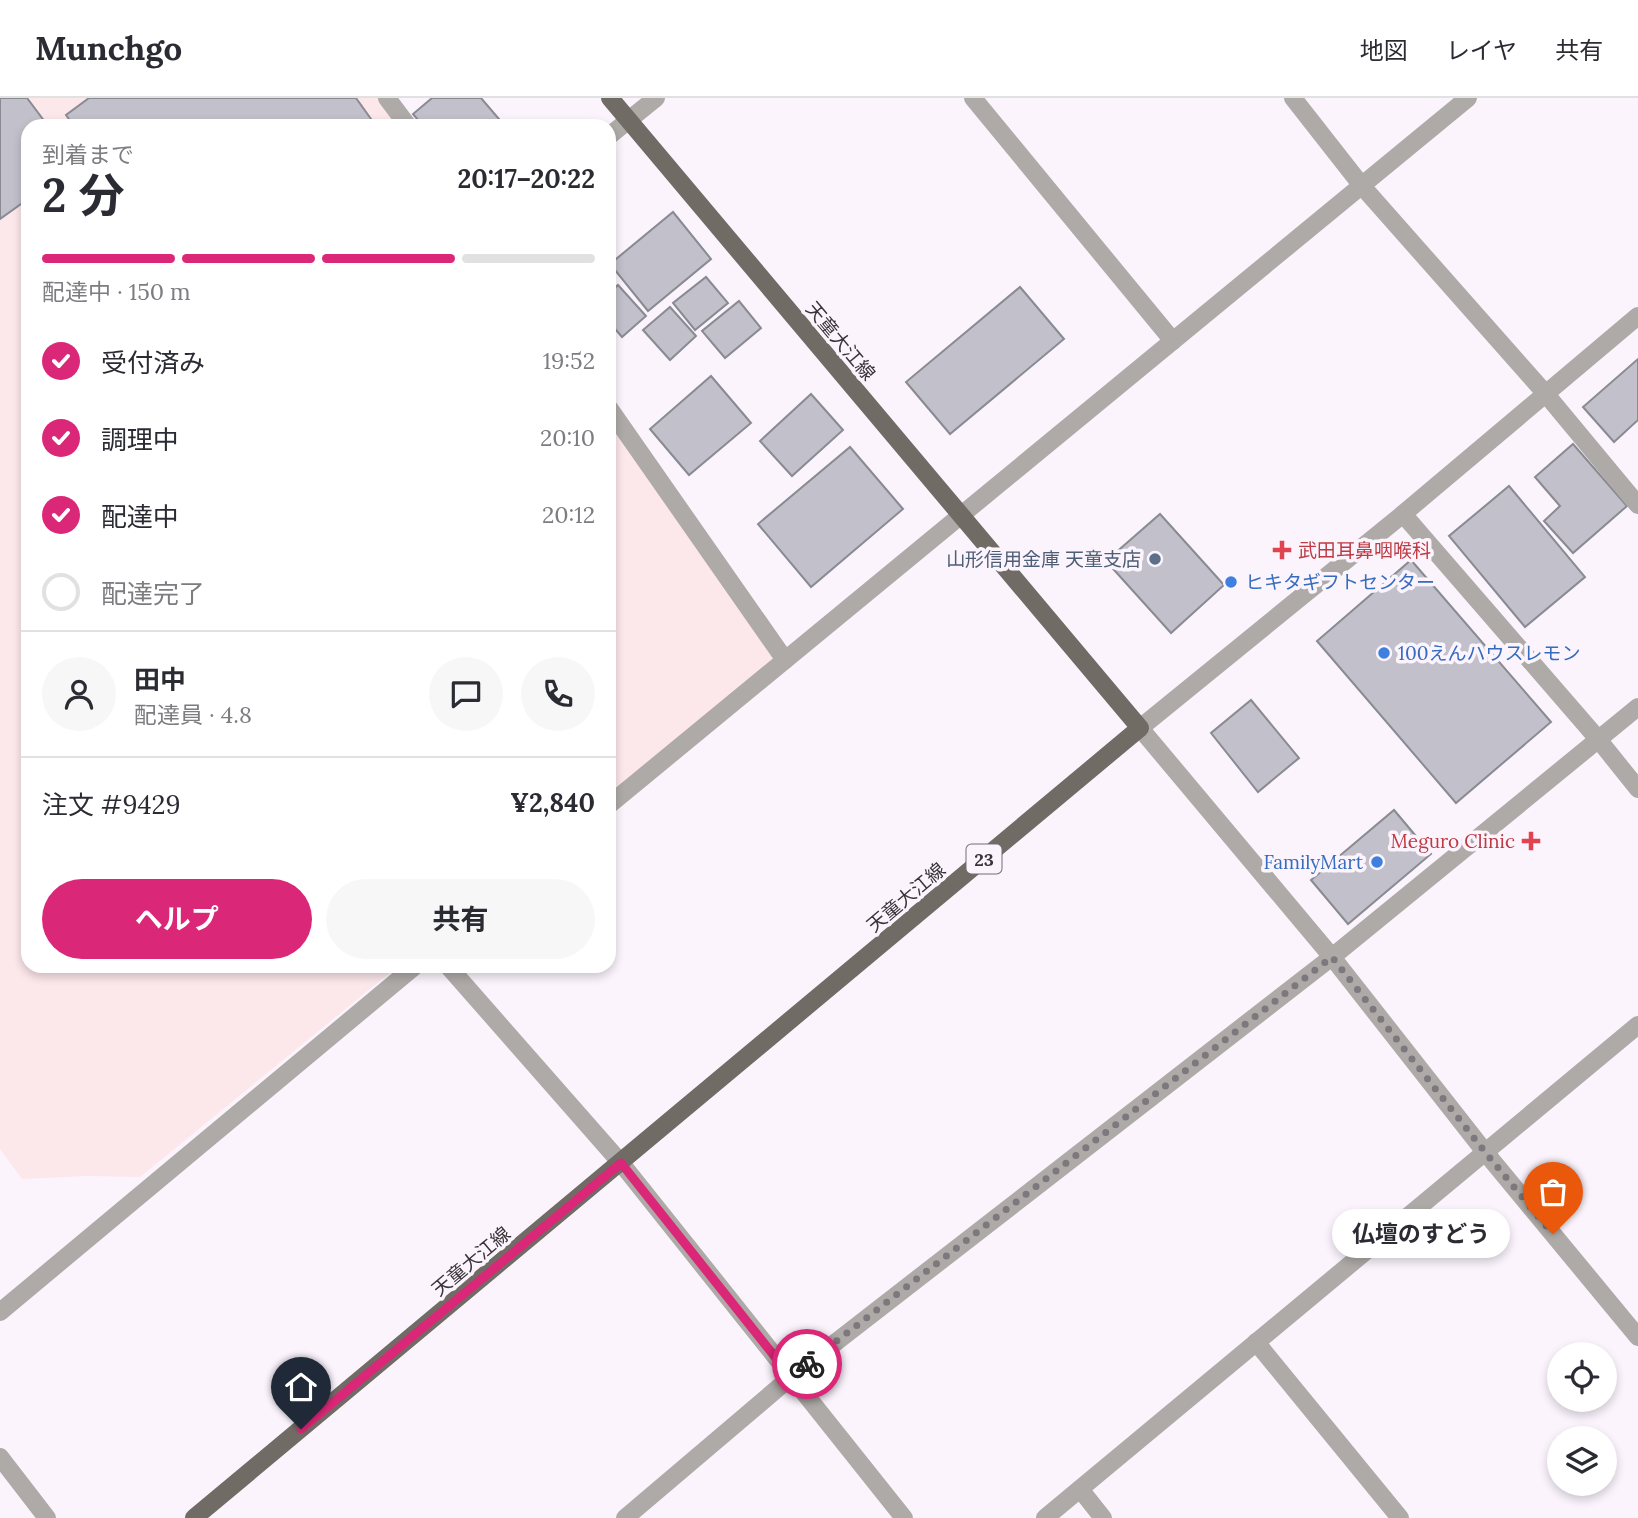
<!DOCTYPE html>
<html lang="ja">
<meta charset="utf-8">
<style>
:root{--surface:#fff;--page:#f7f7f7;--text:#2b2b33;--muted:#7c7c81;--line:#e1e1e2;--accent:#db2777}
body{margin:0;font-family:Lora,"Noto Sans JP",serif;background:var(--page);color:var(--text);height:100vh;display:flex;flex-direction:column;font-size:26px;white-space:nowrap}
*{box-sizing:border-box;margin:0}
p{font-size:23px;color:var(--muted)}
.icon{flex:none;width:38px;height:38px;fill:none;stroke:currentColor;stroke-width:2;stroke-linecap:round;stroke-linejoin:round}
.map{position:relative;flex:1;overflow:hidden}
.details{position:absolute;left:21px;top:21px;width:595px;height:854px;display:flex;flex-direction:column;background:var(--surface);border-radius:21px;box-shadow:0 4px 10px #0003}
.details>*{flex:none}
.fabs{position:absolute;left:1547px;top:1244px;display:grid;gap:14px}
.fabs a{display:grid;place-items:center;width:70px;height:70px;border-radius:50%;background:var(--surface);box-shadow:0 4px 10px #0003;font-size:35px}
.pin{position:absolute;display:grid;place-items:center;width:60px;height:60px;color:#fff;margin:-72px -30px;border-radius:50% 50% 50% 0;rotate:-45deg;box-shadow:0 0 7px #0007}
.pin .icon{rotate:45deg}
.courier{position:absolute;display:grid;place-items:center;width:70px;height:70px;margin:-35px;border:5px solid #db2777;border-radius:50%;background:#fff;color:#222;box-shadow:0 2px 9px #0007}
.bubble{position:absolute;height:49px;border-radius:24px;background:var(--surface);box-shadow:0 4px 10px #0003;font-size:23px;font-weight:700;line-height:49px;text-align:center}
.overview em{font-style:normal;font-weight:700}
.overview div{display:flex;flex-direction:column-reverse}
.overview{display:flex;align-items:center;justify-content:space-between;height:119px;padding:0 21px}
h1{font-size:46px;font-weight:700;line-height:52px}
.bar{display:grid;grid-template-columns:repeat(4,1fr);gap:10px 7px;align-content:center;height:84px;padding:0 21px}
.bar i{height:9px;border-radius:5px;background:var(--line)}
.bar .selected{background:var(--accent)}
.bar p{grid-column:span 4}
.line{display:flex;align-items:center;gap:18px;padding:0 21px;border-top:2px solid var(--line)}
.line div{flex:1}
.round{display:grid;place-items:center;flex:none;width:74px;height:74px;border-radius:37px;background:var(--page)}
ol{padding:0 21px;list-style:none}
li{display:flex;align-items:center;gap:21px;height:77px}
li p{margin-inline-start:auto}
li .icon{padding:7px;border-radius:50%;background:var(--accent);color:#fff;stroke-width:4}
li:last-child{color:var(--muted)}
li i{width:38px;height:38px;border:4px solid var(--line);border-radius:50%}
.primary-button{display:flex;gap:14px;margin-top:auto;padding:14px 21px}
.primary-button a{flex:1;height:80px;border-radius:42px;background:var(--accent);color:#fff;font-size:28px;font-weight:700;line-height:80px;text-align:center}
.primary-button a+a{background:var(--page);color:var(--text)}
header{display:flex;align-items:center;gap:42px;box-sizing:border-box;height:98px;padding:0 35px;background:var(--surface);border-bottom:2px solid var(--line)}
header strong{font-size:33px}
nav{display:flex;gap:38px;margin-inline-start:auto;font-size:24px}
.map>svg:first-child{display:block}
.education{fill:#fce7eb}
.building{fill:#c1c0cb;stroke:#8a8a93;stroke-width:2}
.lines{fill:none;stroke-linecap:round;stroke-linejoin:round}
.minor{stroke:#aeaaa7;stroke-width:18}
.major{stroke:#716b65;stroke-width:18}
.done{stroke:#7c787e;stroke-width:7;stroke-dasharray:0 12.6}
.route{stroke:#db2777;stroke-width:9}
.health-dot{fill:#e0444e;stroke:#fbf4fd;stroke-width:2.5}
.service-dot{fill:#5c6f8a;stroke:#fbf4fd;stroke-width:2.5}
.shop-dot{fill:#3f7fe0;stroke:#fbf4fd;stroke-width:2.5}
.labels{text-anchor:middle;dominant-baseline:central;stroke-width:7;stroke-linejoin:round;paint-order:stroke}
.shield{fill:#fbf4fd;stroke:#726e74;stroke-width:2}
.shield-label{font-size:18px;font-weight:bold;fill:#383539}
.street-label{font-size:19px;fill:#383539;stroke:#fbf4fd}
.health-label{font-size:19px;fill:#be3a42;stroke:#fbf4fd;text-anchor:start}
.service-label{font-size:19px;fill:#4e5e75;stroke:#fbf4fd;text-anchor:end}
.shop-label{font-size:19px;fill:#366cbe;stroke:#fbf4fd;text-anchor:start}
</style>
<header>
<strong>Munchgo</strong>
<nav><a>地図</a><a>レイヤ</a><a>共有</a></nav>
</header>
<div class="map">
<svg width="1638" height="1420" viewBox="0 0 1638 1420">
<rect width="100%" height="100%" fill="#fbf4fd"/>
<g class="education">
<path d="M0,0H380L400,28H28V868H398L140,1079L86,1078L22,1081L0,1051Z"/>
<path d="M609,322L775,560L609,696Z"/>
</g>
<g class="building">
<path d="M0,0H27L48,28H28V101L0,121Z"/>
<path d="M89,0H356L376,28H74L66,17Z"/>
<path d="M432,0H481L505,28H423L413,16Z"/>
<path d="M673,114L711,161L648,213L610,166Z"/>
<path d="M706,179L728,205L695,232L673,205Z"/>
<path d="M618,187L646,218L622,239L609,224V195Z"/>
<path d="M1020,189L1064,241L950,336L906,284Z"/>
<path d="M739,203L761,230L725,260L702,233Z"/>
<path d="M670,209L696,238L670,262L643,232Z"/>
<path d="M1638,261V322L1614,344L1583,309Z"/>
<path d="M711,278L751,325L689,377L650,331Z"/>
<path d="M811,296L843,332L792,378L760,343Z"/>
<path d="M1573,346L1627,408L1573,455L1544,423L1560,408L1535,379Z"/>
<path d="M850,349L903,411L811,489L758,426Z"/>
<path d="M1509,388L1585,479L1525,529L1449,438Z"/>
<path d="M1160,416L1224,487L1171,535L1106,463Z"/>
<path d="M1411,462L1551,624L1456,705L1317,543Z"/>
<path d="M1251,602L1299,660L1258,694L1211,635Z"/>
<path d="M1394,712L1431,756L1348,826L1311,782Z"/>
</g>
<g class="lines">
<g class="minor">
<path d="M387,0L408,28"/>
<path d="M973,0L1173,243"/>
<path d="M1293,0L1362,88L1545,295L1638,407"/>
<path d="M609,38L656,0"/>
<path d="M1638,218L1403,416L1140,630L1332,859L1485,1054L1638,1239"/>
<path d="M609,310L785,562"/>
<path d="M1403,416L1598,641L1638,691"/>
<path d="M609,707L1468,0"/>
<path d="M448,868L621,1065L904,1420"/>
<path d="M0,1214L415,868"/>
<path d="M1256,1244L1400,1420"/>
<path d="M0,1359L47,1420"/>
<path d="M1080,1391L1103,1420"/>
<path d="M625,1420L791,1279L1332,859L1638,609"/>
<path d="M1045,1420L1638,927"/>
</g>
<path class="major" d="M194,1420L1140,630L610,0"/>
</g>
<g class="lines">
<path class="done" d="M807,1266L1332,859L1485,1054L1553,1136"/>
<path class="route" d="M301,1331L621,1065L791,1279L807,1266"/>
</g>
<g class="health-dot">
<path d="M1278.5 441.5h7v7h7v7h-7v7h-7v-7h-7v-7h7z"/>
<path d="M1527.5 732.5h7v7h7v7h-7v7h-7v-7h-7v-7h7z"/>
</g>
<circle class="service-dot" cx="1155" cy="461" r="7"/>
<g class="shop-dot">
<circle cx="1231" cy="484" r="7"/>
<circle cx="1384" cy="555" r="7"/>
<circle cx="1377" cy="764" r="7"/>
</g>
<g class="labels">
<rect class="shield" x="966.5" y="746.5" width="35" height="29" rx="5"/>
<g class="shield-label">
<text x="984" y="761">23</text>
</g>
<g class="street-label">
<text transform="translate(841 243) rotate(50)">天童大江線</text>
<text transform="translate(906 799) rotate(-40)">天童大江線</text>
<text transform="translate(471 1163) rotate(-40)">天童大江線</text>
</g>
<g class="health-label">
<text x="1298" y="452">武田耳鼻咽喉科</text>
<text x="1515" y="743" text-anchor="end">Meguro Clinic</text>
</g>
<g class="service-label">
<text x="1141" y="461">山形信用金庫 天童支店</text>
</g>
<g class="shop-label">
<text x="1245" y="484">ヒキタギフトセンター</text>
<text x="1398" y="555">100えんハウスレモン</text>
<text x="1363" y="764" text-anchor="end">FamilyMart</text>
</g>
</g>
</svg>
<div class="fabs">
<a><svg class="icon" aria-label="locate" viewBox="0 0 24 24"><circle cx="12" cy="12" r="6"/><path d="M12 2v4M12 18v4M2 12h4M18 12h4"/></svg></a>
<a><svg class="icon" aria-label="layers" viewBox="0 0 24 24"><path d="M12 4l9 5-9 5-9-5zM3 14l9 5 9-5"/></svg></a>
</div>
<div class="pin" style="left:1553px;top:1136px;background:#ea580c"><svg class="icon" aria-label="bag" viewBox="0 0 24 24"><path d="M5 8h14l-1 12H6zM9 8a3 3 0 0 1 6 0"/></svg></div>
<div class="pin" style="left:301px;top:1331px;background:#1f2937"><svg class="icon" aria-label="home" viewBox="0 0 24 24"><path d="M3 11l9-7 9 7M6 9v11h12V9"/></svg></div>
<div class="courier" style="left:807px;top:1266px"><svg class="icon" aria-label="bike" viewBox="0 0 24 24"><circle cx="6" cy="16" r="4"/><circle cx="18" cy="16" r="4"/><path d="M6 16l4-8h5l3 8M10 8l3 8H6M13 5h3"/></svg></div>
<div class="bubble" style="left:1332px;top:1111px;width:178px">仏壇のすどう</div>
<section class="details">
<div class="overview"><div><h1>2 分</h1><p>到着まで</p></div><em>20:17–20:22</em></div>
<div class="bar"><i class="selected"></i><i class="selected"></i><i class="selected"></i><i></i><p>配達中 · 150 m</p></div>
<ol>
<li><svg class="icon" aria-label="check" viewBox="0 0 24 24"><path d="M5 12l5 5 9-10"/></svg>受付済み<p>19:52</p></li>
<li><svg class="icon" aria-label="check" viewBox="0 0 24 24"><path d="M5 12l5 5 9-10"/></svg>調理中<p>20:10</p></li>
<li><svg class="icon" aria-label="check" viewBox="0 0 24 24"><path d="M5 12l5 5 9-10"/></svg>配達中<p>20:12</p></li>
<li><i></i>配達完了</li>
</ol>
<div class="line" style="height:126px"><a class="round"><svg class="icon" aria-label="person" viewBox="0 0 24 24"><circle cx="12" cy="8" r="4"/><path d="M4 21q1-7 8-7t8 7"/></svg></a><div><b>田中</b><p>配達員 · 4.8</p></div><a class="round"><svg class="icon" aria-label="chat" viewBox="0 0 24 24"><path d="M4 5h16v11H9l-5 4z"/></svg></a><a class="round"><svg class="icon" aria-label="phone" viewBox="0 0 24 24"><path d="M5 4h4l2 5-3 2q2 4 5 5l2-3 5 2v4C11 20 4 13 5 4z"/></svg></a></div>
<div class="line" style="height:91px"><div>注文 #9429</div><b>¥2,840</b></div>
<div class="primary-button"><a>ヘルプ</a><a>共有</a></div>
</section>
</div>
